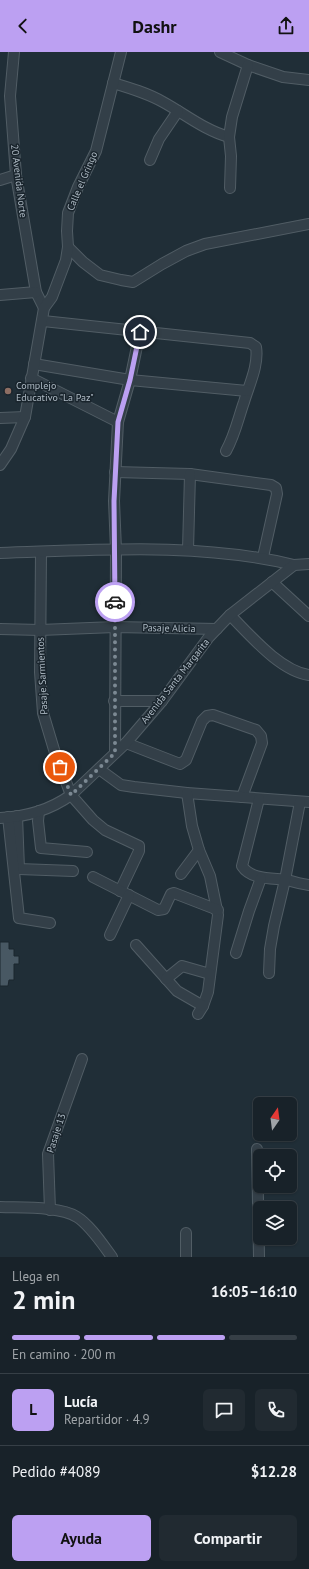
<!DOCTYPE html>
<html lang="es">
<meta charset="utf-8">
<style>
:root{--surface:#182229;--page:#212a31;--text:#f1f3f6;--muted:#9fa4a8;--line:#363f46;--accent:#bca0f2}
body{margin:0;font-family:"PT Sans",sans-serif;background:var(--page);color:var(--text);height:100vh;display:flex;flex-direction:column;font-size:15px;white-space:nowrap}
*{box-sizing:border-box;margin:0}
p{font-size:13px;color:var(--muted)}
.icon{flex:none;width:22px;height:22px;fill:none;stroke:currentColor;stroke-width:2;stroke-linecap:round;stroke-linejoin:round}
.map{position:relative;height:1205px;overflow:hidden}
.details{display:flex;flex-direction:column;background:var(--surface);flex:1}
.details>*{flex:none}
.needle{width:26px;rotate:14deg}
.buttons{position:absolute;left:253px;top:1045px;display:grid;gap:8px}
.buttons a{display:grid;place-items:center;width:44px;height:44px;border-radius:6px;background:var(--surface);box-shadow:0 1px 3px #0004,0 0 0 1px var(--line);font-size:20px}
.pin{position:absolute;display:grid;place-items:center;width:34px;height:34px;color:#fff;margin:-17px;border:2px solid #fff;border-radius:50%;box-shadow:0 1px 4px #0007}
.courier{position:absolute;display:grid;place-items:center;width:40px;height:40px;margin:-20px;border:3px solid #bca0f2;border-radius:50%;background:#fff;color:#222;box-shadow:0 1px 5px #0007}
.head em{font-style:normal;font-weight:700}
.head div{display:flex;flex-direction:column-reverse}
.head{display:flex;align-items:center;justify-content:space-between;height:68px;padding:0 12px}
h1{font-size:26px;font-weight:700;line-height:30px}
.bar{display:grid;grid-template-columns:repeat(4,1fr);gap:6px 4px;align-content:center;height:48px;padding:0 12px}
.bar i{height:5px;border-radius:3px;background:var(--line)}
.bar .on{background:var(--accent)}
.bar p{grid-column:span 4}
.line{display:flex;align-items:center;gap:10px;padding:0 12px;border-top:1px solid var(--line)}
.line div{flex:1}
.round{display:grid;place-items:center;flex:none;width:42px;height:42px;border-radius:6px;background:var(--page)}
.action{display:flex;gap:8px;margin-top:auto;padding:8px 12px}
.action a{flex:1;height:46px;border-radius:6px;background:var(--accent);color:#111;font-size:16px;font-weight:700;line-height:46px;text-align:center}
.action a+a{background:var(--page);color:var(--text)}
header{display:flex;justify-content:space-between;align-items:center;height:52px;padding:0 12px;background:var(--accent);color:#111;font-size:18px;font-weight:700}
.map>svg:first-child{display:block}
.building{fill:#485863;stroke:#1b262e}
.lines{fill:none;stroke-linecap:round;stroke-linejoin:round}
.minor-casing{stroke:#515d65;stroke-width:12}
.minor{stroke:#333f48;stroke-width:10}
.done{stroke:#7c8993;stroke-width:4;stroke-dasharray:0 7.2}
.route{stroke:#bca0f2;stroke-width:5}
.education-dot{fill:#8d6e63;stroke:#19242c;stroke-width:1.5}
.labels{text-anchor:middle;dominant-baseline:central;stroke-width:3;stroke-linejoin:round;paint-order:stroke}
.street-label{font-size:10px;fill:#aebac4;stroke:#19242c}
.poi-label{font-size:10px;fill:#aebac4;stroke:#19242c;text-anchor:start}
</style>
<header><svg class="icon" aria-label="back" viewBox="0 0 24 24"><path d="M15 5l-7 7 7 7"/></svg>Dashr<svg class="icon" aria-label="share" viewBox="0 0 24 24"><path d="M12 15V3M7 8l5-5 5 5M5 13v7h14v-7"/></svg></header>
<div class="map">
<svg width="309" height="1205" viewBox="0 0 309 1205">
<rect width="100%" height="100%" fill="#202e37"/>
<path class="building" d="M0,890H9V897H14V904H19V912H14V928H9L8,934H0Z"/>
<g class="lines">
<defs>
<g id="minor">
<path d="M14,0L10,44L16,123L36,240L44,256"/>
<path d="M220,0L248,13L283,25L309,28"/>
<path d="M113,31C130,36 147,41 163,50C185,62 204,78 229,85"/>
<path d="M150,108L159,87L178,59"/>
<path d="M0,128L16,123"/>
<path d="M230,136L231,104L229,85L232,65L248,13"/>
<path d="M68,195L83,210L100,223L121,228L133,230L162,212L186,199L205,192L309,172"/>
<path d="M0,243L36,240"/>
<path d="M43,269L250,291L256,295C259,313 249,333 244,350C238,367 235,383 226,399"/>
<path d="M34,312L130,328L247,339"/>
<path d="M31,326L118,370"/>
<path d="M0,366L25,365"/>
<path d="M0,413L11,397L25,365L44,256L52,245L66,208L68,195L67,179L68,161L78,135L96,99L121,0"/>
<path d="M115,420L190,422L271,433L276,436L277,442L263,505"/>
<path d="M188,498L190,422"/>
<path d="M41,500L40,620L43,661L55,701L71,743L93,768L105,778L139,794V799L120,839"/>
<path d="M0,501C97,498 199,490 294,513"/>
<path d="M272,530L309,564"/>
<path d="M230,563C250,583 280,619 309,623"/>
<path d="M0,577L40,578L115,575L217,577"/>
<path d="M114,649H162"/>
<path d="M126,691L180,712L186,708L202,669L207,664L213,663L256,678L261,684L262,691L242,745"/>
<path d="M115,701L116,498L114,449L118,370L130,328L140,280"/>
<path d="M99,717L121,733L134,735L187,741L309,750"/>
<path d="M187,741L192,774L199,798L210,824L218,863L208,940L203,954L198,962"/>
<path d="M259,747L242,814C251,828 272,826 287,828C294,830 302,832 309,833"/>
<path d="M39,759L38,769L41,796L87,800"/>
<path d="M17,764L19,817L73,819"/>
<path d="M8,765L19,866L50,871"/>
<path d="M0,766C25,765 50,758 71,743L126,691L162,649L209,585L230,563L294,513L309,512"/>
<path d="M181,822L199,798"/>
<path d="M93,825L158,858L164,857L171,842L174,841L218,858"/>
<path d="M110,883L129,843"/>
<path d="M136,893L177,939L203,954"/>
<path d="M236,901L249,859L261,826"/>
<path d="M269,921L270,897L274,874L285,828L300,750"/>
<path d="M166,927L182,914L210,922"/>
<path d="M257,1097L259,1205"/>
<path d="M0,1155C20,1156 60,1154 77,1165C90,1173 103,1193 112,1205"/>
<path d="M50,1158L48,1102L82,1007"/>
<path d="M186,1181V1205"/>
</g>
</defs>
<use href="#minor" class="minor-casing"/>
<use href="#minor" class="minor"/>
</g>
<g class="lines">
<path class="done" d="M60,715L71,743L115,701V550"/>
<path class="route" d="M115,550L114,449L118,370L130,328L140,280"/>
</g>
<circle class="education-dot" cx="8" cy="339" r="4"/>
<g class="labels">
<g class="street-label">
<text transform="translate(19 129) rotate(83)">20 Avenida Norte</text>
<text transform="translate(82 129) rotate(-67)">Calle el Gringo</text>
<text transform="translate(169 576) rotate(1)">Pasaje Alicia</text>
<text transform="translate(42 624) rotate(-93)">Pasaje Sarmientos</text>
<text transform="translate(175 629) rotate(-52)">Avenida Santa Margarita</text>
<text transform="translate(56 1081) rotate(-72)">Pasaje 13</text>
</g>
<g class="poi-label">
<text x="16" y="333">Complejo<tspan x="16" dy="12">Educativo "La Paz"</tspan></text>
</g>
</g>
</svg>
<div class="buttons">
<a><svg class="needle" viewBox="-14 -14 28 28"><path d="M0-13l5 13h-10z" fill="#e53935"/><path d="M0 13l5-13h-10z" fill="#9fa4a8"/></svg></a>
<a><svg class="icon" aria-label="locate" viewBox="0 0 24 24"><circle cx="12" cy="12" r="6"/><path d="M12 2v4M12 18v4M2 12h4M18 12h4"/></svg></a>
<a><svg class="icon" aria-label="layers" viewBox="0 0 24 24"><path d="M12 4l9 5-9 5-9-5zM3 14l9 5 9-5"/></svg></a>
</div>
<div class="pin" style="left:60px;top:715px;background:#ea580c"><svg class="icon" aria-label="bag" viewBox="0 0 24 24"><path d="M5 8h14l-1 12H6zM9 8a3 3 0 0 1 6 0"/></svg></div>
<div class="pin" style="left:140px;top:280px;background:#1f2937"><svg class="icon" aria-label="home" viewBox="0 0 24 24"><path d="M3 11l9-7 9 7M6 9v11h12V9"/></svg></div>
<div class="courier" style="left:115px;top:550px"><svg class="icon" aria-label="car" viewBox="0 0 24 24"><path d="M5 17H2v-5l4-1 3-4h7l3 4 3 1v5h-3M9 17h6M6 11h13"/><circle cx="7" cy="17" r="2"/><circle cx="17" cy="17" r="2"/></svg></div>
</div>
<section class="details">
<div class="head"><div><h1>2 min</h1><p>Llega en</p></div><em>16:05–16:10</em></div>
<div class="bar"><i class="on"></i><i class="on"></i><i class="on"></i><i></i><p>En camino · 200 m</p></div>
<div class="line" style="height:72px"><b class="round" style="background:var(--accent);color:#111">L</b><div><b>Lucía</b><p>Repartidor · 4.9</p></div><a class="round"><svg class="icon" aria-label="chat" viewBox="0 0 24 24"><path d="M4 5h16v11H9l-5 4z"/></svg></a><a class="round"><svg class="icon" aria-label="phone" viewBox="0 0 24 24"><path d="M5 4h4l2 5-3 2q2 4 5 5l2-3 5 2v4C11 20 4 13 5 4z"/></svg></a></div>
<div class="line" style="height:52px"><div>Pedido #4089</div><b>$12.28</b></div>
<div class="action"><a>Ayuda</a><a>Compartir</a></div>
</section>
